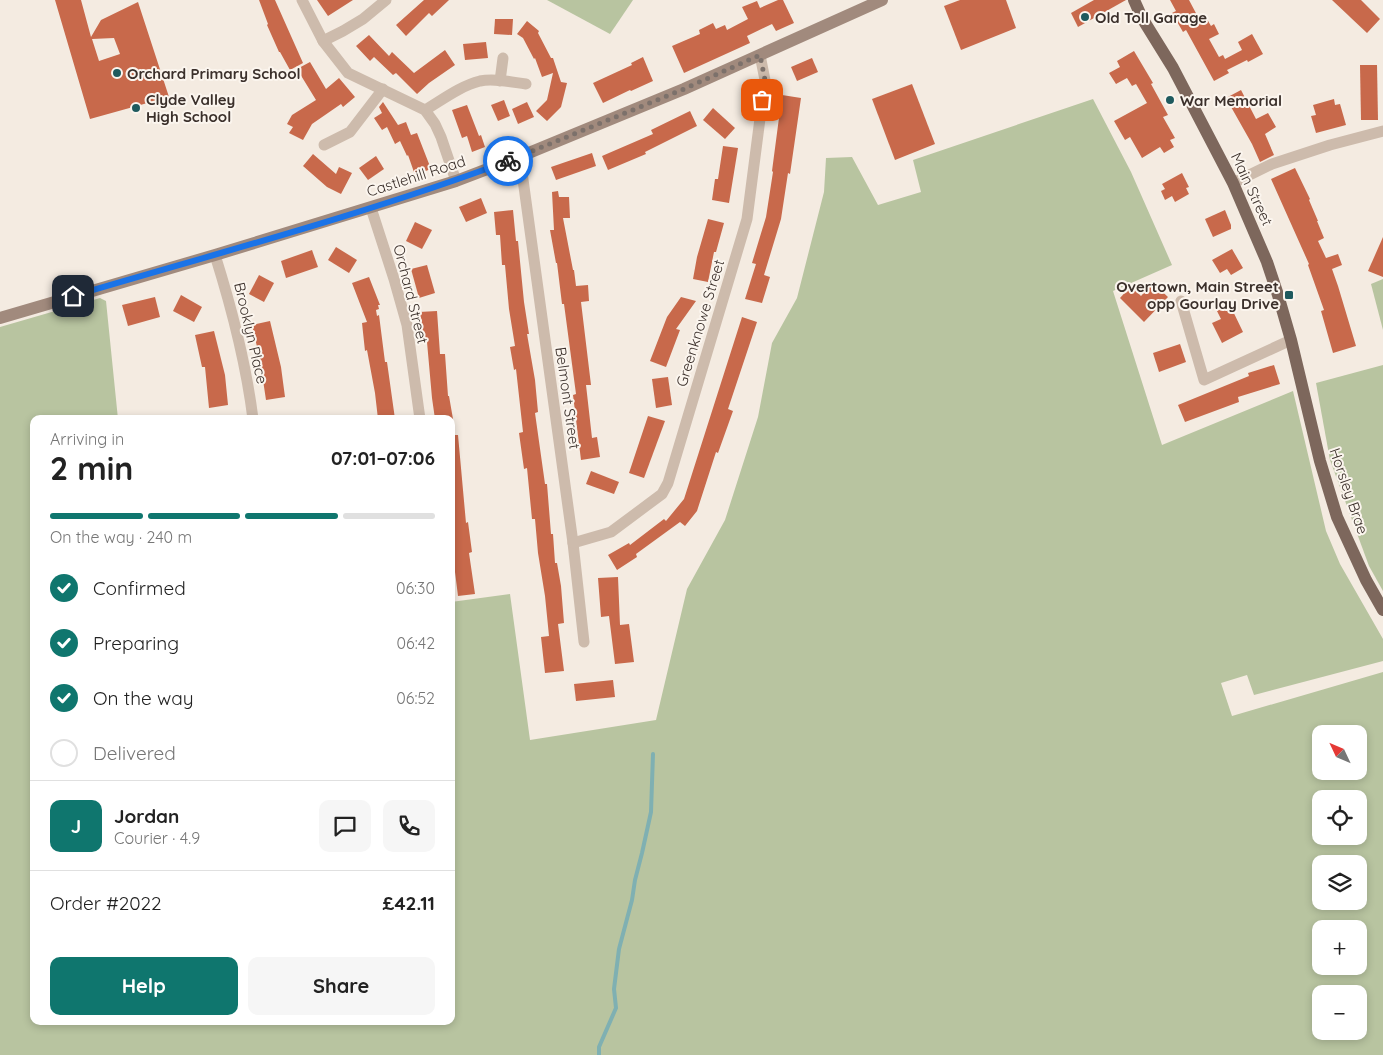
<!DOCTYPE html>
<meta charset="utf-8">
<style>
:root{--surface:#fff;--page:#f6f6f6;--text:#222;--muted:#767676;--line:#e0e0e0;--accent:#0f766e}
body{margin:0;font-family:Quicksand,sans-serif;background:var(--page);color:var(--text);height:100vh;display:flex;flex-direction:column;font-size:19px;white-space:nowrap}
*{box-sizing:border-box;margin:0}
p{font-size:16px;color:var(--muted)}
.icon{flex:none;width:28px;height:28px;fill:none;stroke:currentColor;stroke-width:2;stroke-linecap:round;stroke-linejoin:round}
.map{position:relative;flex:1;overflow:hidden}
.side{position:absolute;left:30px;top:415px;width:425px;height:610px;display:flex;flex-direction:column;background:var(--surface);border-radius:10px;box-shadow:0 2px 8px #0003}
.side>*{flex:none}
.needle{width:32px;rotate:314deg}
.controls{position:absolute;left:1312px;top:725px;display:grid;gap:10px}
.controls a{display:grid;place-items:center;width:55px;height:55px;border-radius:10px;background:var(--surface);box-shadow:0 2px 8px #0003;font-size:25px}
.pin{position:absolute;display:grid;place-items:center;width:42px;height:42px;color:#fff;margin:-21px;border-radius:10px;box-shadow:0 2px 8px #0006}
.courier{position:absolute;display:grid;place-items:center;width:50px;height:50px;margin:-25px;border:4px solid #1a73e8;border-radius:50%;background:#fff;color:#222;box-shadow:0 1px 6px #0007}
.headline em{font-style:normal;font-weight:700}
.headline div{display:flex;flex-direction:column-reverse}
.headline{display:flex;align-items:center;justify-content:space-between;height:85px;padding:0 20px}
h1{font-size:32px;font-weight:700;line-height:38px}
.bar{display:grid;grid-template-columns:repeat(4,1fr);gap:8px 5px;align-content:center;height:60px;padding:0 20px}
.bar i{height:6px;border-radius:4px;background:var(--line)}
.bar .selected{background:var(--accent)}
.bar p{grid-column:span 4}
.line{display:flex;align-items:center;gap:12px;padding:0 20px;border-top:1px solid var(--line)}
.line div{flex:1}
.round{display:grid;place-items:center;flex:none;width:52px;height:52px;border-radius:10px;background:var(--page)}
ol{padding:0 20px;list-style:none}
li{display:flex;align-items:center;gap:15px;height:55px}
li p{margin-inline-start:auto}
li .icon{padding:5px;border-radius:50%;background:var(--accent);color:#fff;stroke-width:4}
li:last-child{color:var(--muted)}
li i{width:28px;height:28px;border:2px solid var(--line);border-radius:50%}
.button{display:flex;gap:10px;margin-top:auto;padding:10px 20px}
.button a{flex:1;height:58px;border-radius:10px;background:var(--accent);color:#fff;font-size:20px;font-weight:700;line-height:58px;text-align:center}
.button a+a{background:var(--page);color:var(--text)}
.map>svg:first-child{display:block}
.green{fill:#b8c4a0;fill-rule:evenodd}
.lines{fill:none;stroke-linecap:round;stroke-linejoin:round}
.stream{stroke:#7fb0b2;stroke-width:4}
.building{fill:#c8694b;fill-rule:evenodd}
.street{stroke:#cdbbac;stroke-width:11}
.secondary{stroke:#a18a7d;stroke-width:12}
.primary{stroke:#7d675c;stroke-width:12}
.done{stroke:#7c716b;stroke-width:5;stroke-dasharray:0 9}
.route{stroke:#1a73e8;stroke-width:6}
.poi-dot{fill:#1f5a5e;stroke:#fbf5ee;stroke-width:2}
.labels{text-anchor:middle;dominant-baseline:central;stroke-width:4;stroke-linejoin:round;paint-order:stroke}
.poi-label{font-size:15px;font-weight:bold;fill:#3b302b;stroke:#fbf5ee;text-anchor:start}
.street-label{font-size:15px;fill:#3b302b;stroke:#fbf5ee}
</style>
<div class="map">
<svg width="1383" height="1055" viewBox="0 0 1383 1055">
<rect width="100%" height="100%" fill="#f4ebe1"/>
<g class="green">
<path d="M547,0H633L610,34Z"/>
<path d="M1093,99L1131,172L1172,265L1113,291L1162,445L1293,391L1326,531L1340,564L1383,639V661L1254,695L1247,675L1221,683L1232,716L1383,672V1055H0V327L100,298L106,301L118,419H34V1021H451V602L510,594L530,740L656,720L687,589L725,520L758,417L772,343L797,298L824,192L826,158L852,157L878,205L921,192L913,160ZM1321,734H1359V771H1321ZM1321,799H1359V836H1321ZM1321,864H1359V901H1321ZM1321,929H1359V966H1321ZM1321,994H1359V1031H1321Z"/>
<path d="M1383,279V330L1371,284Z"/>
<path d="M1383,365V591L1369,566L1330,460L1316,383Z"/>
</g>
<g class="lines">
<path class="stream" d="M599,1055V1047L616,1008L614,989L619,949L632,900L635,880L642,853L651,812L653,754"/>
</g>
<g class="building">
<path d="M55,0H81L91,37L101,20L138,2L169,97L90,119ZM114,38L120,54L99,61L92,39Z"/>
<path d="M259,0H275L303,63L290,70L280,52H279L267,25L268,24Z"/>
<path d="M317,0H353L328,16Z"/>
<path d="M424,0H449L432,16L429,13L406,36L396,25Z"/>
<path d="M778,0H783L794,23L776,31L772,24L747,36L750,43L684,73L672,46L700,34L699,30L713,23L716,29L725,25L727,30L748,19L742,7L757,1L760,8Z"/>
<path d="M960,0H1006L1016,28L961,50L944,6Z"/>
<path d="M1094,0H1126L1078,27L1071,13Z"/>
<path d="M1170,0H1189L1198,17L1204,14L1211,26L1214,24L1219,34L1209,39L1219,57L1223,55L1225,59L1242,50L1238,42L1252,34L1263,54L1248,62L1247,60L1227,70L1229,73L1214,81L1186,30L1183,32L1172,13L1176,11Z"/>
<path d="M1332,0H1361L1380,19L1367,33Z"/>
<path d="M495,19H513L512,35L494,34Z"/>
<path d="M527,21L539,31L538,33L551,58H553L561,82L567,83L561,107L547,121L536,111L547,100L553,73L542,77L535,58L534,59L523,38L517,34Z"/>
<path d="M369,35L389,56L392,52L414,73L445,50L455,65L429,83L417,94L396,73L393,75L374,57L370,61L356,46Z"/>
<path d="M486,42L488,58L465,60L463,44Z"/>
<path d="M1134,51L1153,83L1151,84L1168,115L1163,117L1175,138L1170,140L1174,147L1164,153L1160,147L1142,158L1130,137L1125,140L1114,121L1147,103L1136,84L1132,86L1127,78L1116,84L1109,73L1120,67L1117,61Z"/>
<path d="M643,57L653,81L631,91L630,90L603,103L593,83L632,65L631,63Z"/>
<path d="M812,58L818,72L797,81L791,67Z"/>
<path d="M310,62L326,89L339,78L355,97L343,107L341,104L312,124L303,140L289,133L293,127L287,124L292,115L316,100L297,69Z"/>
<path d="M1360,65H1377L1378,120H1361Z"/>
<path d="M912,84L935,144L895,160L872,99Z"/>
<path d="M1241,90L1256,119L1268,113L1276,127L1265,134L1274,155L1260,162L1252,144L1226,98Z"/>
<path d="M782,95L801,98L790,174L788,173L781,219L764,275L770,277L762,303L745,299L756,264L752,263L766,217L773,172L772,171Z"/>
<path d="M1334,99L1335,105L1340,104L1346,125L1316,133L1311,116L1316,115L1313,105Z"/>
<path d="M504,100L510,116L498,121L491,105Z"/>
<path d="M383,102L398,125L406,122L411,135L417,133L431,169L415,175L408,155L407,156L400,141L395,144L387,127L382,130L374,118L382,113L379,107Z"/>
<path d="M527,102L534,117L518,124L512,109Z"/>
<path d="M467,105L479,136L481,135L485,147L472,152L467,136L462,138L452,110Z"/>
<path d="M713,108L735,128L725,139L703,120Z"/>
<path d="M690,111L697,126L645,152L646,154L608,170L602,156L653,134L651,130Z"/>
<path d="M723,146L738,148L729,203L712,200L715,179H718Z"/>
<path d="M592,153L596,166L556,180L551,167Z"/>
<path d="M313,154L336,174L339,167L352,173L341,194L327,187L303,166Z"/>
<path d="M376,156L384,169L368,180L359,168Z"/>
<path d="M1295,168L1310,199L1309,200L1318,221H1317L1324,238L1318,241L1326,258L1338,254L1342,265L1332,269L1338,286L1356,346L1333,353L1321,311L1324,310L1308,265L1309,264L1271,179Z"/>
<path d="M1182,173L1189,187L1186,188L1189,194L1175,202L1172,196L1165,200L1161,191L1165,189L1162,184Z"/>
<path d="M558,191L559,197H569L570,218H563L573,270H574L576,286L588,285L589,301L581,302L591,385H586L592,438L597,437L600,457L581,460L573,395L576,394L564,304H562L557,263H556L550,230H554L552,192Z"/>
<path d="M481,198L487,213L466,222L459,207Z"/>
<path d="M513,210L516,241H518L524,302L529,334H527L535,380L538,412L535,413L545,484H547L551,534H553L555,563H557L561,586L564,623L558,624L564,671L545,673L541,637L549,636L545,596L538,553L535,519H532L527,468L524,469L519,433L523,432L516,369L514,370L510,347L515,346L509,309L505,265H502L500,235H496L494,212Z"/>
<path d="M1225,210L1231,225V229L1213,237L1205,219Z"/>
<path d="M708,219L724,223L716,252H714L708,282L693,279L697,257Z"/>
<path d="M415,222L432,230L422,249L406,241Z"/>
<path d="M1383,237V277L1368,271Z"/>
<path d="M336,247L357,260L349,273L328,260Z"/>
<path d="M1232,249L1243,268L1231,275L1227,269L1220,273L1212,260Z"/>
<path d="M312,250L318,267L286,278L281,261Z"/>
<path d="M427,265L435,293L419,298L411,269Z"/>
<path d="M259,275L274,283L264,302L249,294Z"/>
<path d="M369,277L380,305H378L379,309L376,310L377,316L379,315L385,362H387L395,419H378L375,393L367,350L365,351L362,323L367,322L352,283Z"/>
<path d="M1153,283L1168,297L1144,322L1120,298L1131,286L1141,296Z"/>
<path d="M181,295L202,307L194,322L173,311Z"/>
<path d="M155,297L160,317L128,326L122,305Z"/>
<path d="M681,297L696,301L676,329L680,330L666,367L650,361L667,317Z"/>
<path d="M1229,303L1243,332L1222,343L1212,323L1221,319L1216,309Z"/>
<path d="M437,311L440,354H445L448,396H449L453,419H435L432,398L427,342H422L419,312Z"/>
<path d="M742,317L757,322L728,409L733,411L718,453L716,452L697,511L685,526L680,522L636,554L637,557L617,570L608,555L629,543L630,545L664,519L666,521L684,499Z"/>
<path d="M270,321L281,367L285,397L266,400L260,360L252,325Z"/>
<path d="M214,331L225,375L228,405L209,408L205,367H202L195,335Z"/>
<path d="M1180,344L1186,362L1159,372L1153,353Z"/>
<path d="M1274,365L1280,384L1238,397L1239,402L1185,422L1178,405L1249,376L1248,373Z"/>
<path d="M668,377L672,405L656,408L652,379Z"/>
<path d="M648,416L665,421L644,478L629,473Z"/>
<path d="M451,435H458L466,523L468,522L472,552L469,553L475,594L458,596L451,540Z"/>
<path d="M591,471L619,482L614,494L586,484Z"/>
<path d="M618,577L620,625L629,624L634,662L615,664L609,616L601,617L598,578Z"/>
<path d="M613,680L615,697L576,701L574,684Z"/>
</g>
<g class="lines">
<g class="street">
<path d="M302,0L323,41L348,73L425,110L435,124L441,137L456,181"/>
<path d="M323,41L343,31L363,19L386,0"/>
<path d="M500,81L503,58"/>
<path d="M425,110C442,100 460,86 480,81C494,78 511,82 526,84"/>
<path d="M324,145L350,132L383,89"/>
<path d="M519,157L521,165L573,543L584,642"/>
<path d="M1233,183L1272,164L1330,145L1383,131"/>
<path d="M371,208L394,279L407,325L420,419"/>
<path d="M215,255C232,309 246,363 253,419"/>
<path d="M1181,301L1204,380L1291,340"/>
<path d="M573,543L611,532L662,494L668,483L747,219L765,80L760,55"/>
</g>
<path class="secondary" d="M0,318L215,255L456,181L519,157L684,89L882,0"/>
<path class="primary" d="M1134,0L1142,18L1173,68L1233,183L1267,262L1278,295L1291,340L1320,461L1337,517L1366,580L1383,610"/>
</g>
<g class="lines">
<path class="done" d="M508,161L684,89L760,55L765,80L762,100"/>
<path class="route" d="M73,296C218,253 366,214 508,161"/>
</g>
<g class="poi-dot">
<circle cx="1085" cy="17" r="5"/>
<circle cx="117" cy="73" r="5"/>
<circle cx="1170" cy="100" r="5"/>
<circle cx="136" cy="108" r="5"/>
<rect x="1284" y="290" width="10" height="10" rx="2.5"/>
</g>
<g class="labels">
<g class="poi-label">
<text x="1095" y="17">Old Toll Garage</text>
<text x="127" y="73">Orchard Primary School</text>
<text x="146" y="99">Clyde Valley<tspan x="146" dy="17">High School</tspan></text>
<text x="1180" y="100">War Memorial</text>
<text x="1279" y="286" text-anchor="end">Overtown, Main Street<tspan x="1279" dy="17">opp Gourlay Drive</tspan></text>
</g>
<g class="street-label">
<text transform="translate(416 176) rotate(-18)">Castlehill Road</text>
<text transform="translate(1252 189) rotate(65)">Main Street</text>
<text transform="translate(411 294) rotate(76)">Orchard Street</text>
<text transform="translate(700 323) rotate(-73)">Greenknowe Street</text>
<text transform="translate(251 333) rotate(77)">Brooklyn Place</text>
<text transform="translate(568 398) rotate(82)">Belmont Street</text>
<text transform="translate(1349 491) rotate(71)">Horsley Brae</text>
</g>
</g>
</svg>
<div class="controls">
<a><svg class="needle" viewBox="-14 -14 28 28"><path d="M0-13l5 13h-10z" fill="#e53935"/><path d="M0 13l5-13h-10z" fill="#767676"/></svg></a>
<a><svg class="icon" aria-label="locate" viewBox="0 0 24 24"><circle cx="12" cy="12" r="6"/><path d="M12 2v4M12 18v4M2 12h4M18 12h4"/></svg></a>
<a><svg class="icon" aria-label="layers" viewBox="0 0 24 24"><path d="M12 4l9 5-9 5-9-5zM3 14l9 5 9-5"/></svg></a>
<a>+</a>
<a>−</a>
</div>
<div class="pin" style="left:762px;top:100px;background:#ea580c"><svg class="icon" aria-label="bag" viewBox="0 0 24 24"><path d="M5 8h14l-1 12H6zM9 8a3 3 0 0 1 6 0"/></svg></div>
<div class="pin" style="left:73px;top:296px;background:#1f2937"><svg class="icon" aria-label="home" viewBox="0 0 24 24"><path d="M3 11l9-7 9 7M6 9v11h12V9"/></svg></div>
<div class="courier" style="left:508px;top:161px"><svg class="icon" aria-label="bike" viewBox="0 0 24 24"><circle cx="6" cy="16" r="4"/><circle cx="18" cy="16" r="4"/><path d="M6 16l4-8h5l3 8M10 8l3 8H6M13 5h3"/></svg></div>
<section class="side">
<div class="headline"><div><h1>2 min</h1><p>Arriving in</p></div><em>07:01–07:06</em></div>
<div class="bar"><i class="selected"></i><i class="selected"></i><i class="selected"></i><i></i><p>On the way · 240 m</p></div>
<ol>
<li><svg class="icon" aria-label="check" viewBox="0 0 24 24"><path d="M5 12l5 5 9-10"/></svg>Confirmed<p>06:30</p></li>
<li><svg class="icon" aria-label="check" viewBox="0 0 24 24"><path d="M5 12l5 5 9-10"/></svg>Preparing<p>06:42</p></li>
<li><svg class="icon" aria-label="check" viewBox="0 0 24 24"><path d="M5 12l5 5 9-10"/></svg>On the way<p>06:52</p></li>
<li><i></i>Delivered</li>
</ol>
<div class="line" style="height:90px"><b class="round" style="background:var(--accent);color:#fff">J</b><div><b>Jordan</b><p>Courier · 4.9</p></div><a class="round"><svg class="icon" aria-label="chat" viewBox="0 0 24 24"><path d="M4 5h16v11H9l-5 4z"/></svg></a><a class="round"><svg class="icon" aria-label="phone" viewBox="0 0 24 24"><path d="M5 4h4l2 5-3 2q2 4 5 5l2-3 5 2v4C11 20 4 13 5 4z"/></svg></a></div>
<div class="line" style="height:65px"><div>Order #2022</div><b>£42.11</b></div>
<div class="button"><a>Help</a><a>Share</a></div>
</section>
</div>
